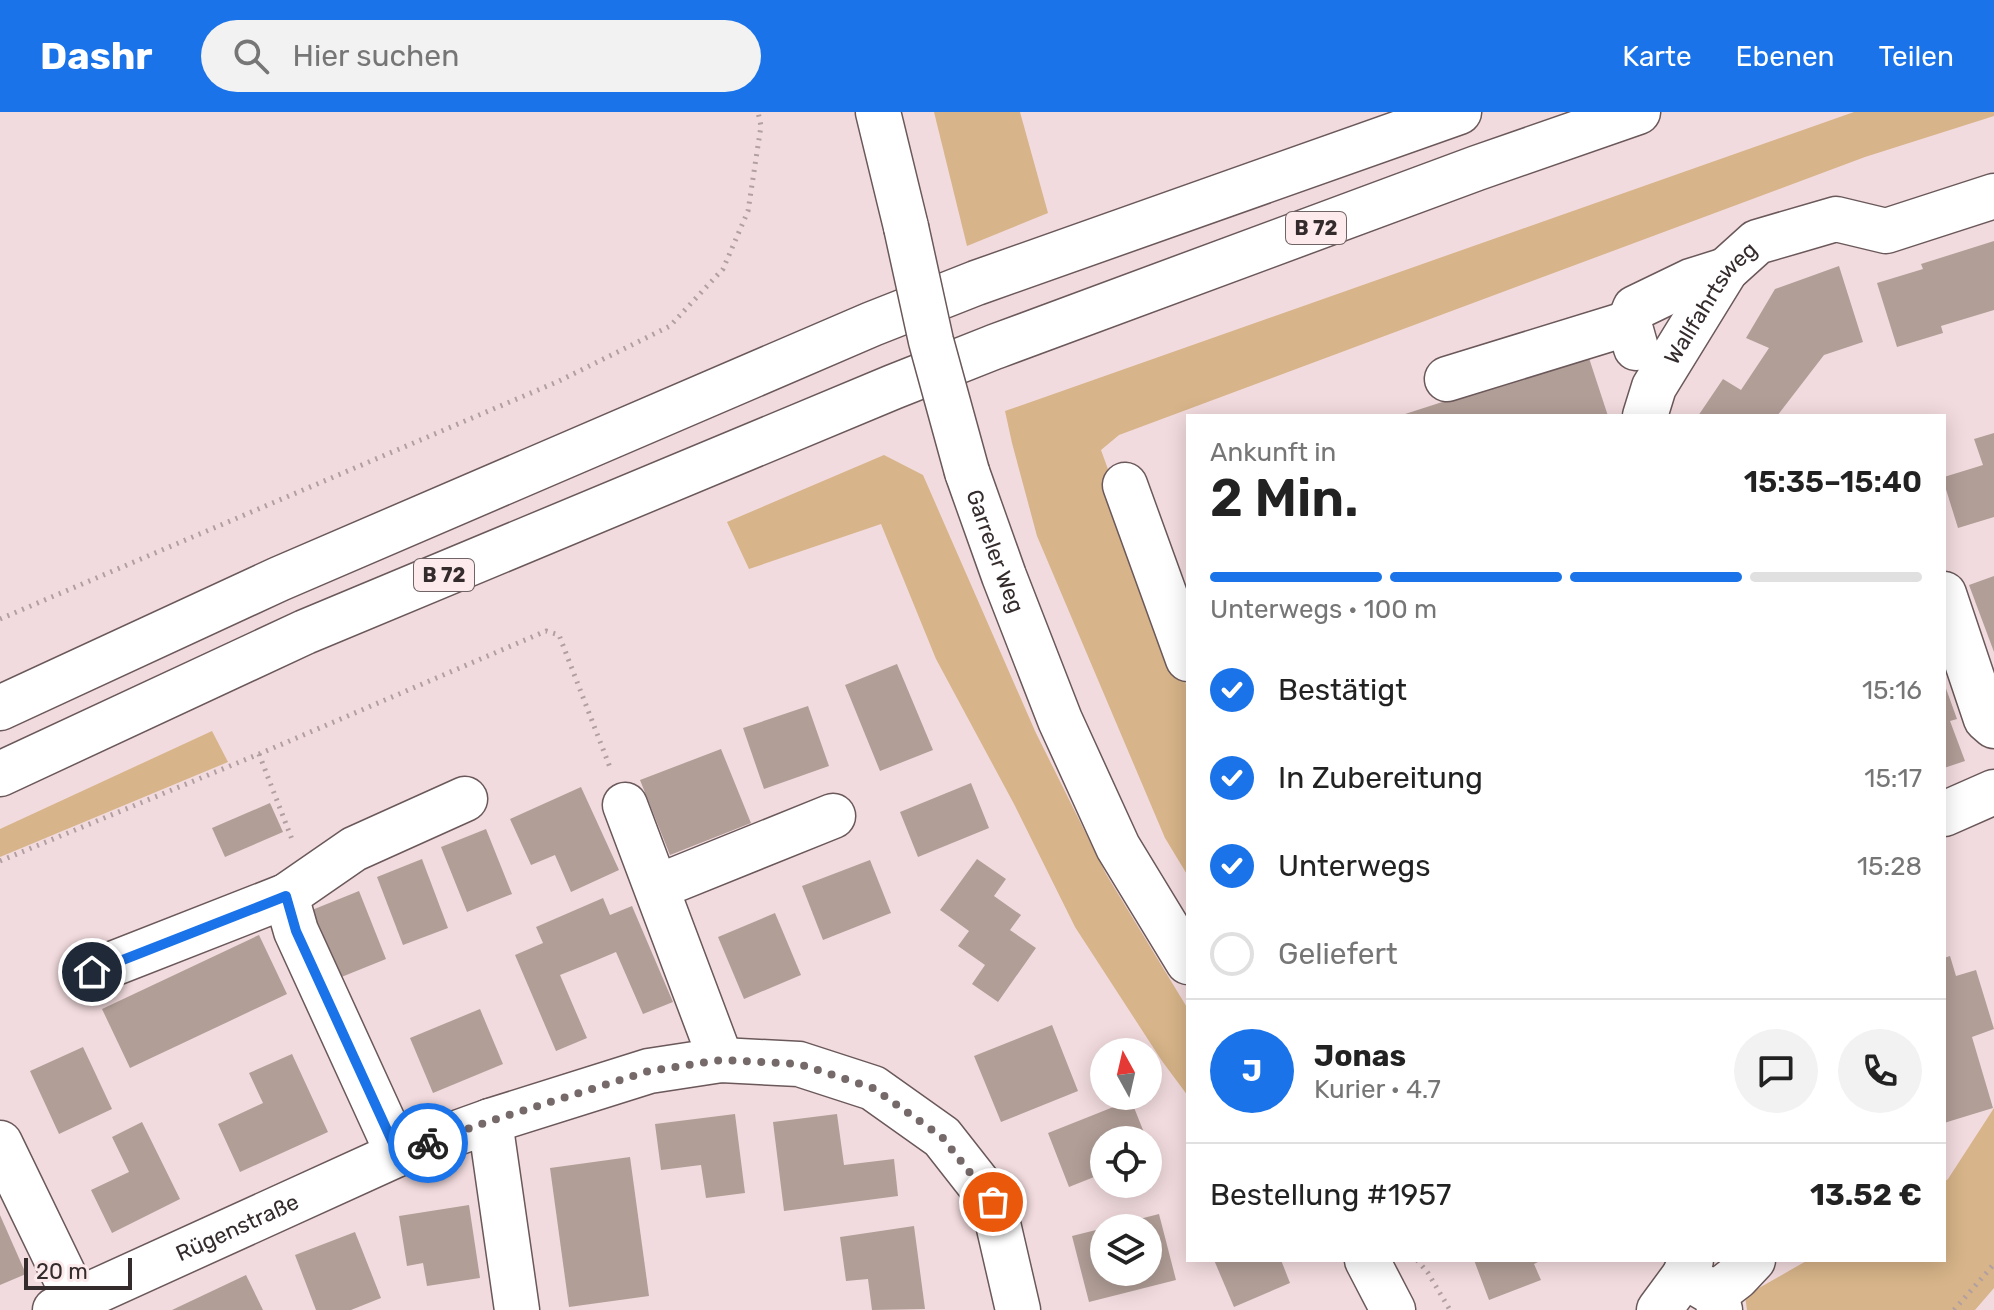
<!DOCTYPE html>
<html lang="de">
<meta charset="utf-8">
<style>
:root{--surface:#fff;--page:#f2f2f2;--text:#222;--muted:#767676;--line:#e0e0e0;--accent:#1a73e8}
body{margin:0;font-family:Rubik,sans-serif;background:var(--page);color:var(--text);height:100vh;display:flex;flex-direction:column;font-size:30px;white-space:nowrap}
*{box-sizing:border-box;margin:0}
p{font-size:26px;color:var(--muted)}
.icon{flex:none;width:44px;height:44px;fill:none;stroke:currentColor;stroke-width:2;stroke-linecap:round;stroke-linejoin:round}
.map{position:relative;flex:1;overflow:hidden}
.side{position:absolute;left:1186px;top:302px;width:760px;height:848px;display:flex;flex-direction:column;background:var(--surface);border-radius:0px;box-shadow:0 4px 20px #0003}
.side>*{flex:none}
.needle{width:52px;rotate:352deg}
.fabs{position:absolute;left:1090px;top:926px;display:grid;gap:16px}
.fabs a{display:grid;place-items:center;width:72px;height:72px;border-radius:50%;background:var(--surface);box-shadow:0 4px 20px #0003;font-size:40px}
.scale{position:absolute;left:24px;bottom:20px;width:108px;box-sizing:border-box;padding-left:8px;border:4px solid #342b2c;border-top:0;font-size:22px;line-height:28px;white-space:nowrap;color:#342b2c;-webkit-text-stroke:6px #fceaec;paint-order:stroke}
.pin{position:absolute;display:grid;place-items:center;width:68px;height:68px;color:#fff;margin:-34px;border:4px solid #fff;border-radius:50%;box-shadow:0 2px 8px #0007}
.courier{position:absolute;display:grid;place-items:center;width:80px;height:80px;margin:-40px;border:6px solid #1a73e8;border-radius:50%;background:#fff;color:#222;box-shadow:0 2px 10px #0007}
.head em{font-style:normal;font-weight:600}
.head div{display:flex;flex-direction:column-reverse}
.head{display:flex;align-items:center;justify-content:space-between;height:136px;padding:0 24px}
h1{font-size:52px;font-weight:600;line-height:60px}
.bar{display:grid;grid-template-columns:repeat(4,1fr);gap:12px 8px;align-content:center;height:96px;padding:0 24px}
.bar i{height:10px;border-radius:6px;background:var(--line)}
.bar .selected{background:var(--accent)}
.bar p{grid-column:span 4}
.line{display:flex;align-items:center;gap:20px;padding:0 24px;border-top:2px solid var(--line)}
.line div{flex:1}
.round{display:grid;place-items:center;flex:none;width:84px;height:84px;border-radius:42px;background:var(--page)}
ol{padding:0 24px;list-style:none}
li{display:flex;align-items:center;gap:24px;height:88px}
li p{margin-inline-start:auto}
li .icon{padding:8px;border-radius:50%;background:var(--accent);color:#fff;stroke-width:4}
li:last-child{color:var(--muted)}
li i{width:44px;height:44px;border:4px solid var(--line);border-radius:50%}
header{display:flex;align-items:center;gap:48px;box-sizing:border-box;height:112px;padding:0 40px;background:var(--accent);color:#fff}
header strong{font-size:38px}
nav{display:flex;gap:44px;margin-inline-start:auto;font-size:28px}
.search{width:560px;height:72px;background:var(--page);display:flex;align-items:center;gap:20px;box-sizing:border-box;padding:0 28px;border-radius:44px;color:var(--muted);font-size:30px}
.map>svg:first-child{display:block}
.green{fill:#d7b489}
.building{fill:#b19e97}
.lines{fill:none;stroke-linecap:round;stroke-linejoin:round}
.minor-casing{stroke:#6a585a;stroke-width:47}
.highway-casing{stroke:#6a585a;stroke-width:47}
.path{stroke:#b19fa1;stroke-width:5;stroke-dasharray:2 6;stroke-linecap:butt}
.minor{stroke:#fff;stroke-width:44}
.highway{stroke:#fff;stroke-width:44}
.minor-bridge-casing{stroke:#6a585a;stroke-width:47;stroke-linecap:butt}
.minor-bridge{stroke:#fff;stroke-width:44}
.done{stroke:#76696a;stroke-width:8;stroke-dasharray:0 14.4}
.route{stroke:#1a73e8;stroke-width:10}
.labels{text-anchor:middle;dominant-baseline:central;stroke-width:7;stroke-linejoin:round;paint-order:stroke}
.shield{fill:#fceaec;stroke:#706466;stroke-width:2}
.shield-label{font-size:20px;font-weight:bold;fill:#342b2c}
.street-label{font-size:22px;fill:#342b2c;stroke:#fceaec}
</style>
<header>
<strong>Dashr</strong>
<div class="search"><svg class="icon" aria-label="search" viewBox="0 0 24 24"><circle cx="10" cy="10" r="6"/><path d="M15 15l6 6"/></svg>Hier suchen</div>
<nav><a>Karte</a><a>Ebenen</a><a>Teilen</a></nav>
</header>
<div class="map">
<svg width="1994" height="1198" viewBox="0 0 1994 1198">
<rect width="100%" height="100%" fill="#f2dbde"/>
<g class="green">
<path d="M934,0H1020L1048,101L967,134Z"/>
<path d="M1854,0H1994V4L1865,45L1119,323L1101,338L1188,578V764L1165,726L1037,424L1012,331L1005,299Z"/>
<path d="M884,343L923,363L1035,619L1106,762L1188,897V984L1162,949L1075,815L1014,692L936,547L881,412L749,457L727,410Z"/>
<path d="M212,619L228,650L0,745V717Z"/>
<path d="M1994,996V1176L1975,1198H1747L1745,1184L1808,1148H1944V1070L1948,1067Z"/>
</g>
<g class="building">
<path d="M1994,129V198L1941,214L1943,221L1897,235L1877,171L1923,157L1921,152Z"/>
<path d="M1839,154L1863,230L1824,243L1777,304H1698L1723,267L1741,278L1769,236L1746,226L1775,177Z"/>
<path d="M1588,243L1608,304H1402V303Z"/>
<path d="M1994,321V405L1958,416L1944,371V365L1983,353L1974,327Z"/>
<path d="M1994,464V540L1969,473Z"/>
<path d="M897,552L933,638L880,659L845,573Z"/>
<path d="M1944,571L1957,607L1950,609L1965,649L1944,656Z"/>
<path d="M808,594L829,654L764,677L743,616Z"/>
<path d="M721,637L751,711L670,743L640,668Z"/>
<path d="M971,671L989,716L918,745L900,700Z"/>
<path d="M581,675L619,758L571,780L555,743L531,753L510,707Z"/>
<path d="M270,691L283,720L225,745L212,716Z"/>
<path d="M486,717L512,782L467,800L441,735Z"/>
<path d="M422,747L448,816L403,833L377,765Z"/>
<path d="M977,747L1006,767L994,784L1021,803L1010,818L1036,836L998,890L972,872L985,853L958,834L969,819L940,798Z"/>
<path d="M870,748L891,801L823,828L802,774Z"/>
<path d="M359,779L386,847L339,866L312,798Z"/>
<path d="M603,786L610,803L632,794L673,890L643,902L616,840L590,851L560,863L587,926L556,939L515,843L543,831L536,815Z"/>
<path d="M775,801L801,863L744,887L718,825Z"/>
<path d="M259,823L287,882L130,956L102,897Z"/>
<path d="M1950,844L1956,864L1976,858L1994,917L1972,925L1993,996L1944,1011V846Z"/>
<path d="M480,897L503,952L433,981L410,926Z"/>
<path d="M1052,913L1078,979L1001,1010L974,944Z"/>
<path d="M83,935L112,997L59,1022L30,959Z"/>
<path d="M292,942L328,1020L240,1060L218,1012L263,991L249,961Z"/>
<path d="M1131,988L1147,1028H1104V1061L1069,1075L1048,1021Z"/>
<path d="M735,1002L745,1081L706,1086L701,1053L661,1058L655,1012Z"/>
<path d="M837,1002L844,1053L894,1047L898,1084L784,1099L773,1010Z"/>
<path d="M142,1010L180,1087L112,1121L91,1078L129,1060L112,1025Z"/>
<path d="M630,1045L649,1184L569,1195L550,1056Z"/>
<path d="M469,1093L480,1166L427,1174L423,1151L407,1154L399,1104Z"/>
<path d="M1159,1102L1176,1168L1089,1190L1072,1124L1104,1116V1160H1148V1116L1108,1115Z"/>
<path d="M0,1103L26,1162L0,1173Z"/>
<path d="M914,1114L925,1197L872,1198L868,1167L846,1169L840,1125Z"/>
<path d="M355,1120L381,1186L351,1198H316L295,1143Z"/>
<path d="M1214,1148H1281L1290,1171L1234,1195Z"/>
<path d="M1474,1148H1542L1534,1152L1541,1168L1489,1188Z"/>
<path d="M246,1163L263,1198H172Z"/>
</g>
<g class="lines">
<defs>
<g id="minor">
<path d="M878,0L906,115"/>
<path d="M1636,236L1629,211L1635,196L1691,169L1726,158"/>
<path d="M1447,267L1629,211"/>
<path id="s1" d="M1645,304L1654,275L1726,158L1757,130L1836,107L1886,119L1994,84"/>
<path id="s2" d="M967,360L1004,464L1060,608L1118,735L1188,850"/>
<path d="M1125,373L1188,547"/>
<path d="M1944,482L1986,607L1994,614"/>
<path d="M625,693L721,948"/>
<path d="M1944,702L1994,680"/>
<path d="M657,775L833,704"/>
<path d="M286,784L296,819L398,1042"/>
<path d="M92,860L286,784L354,737L465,687"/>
<path d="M490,1009L517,1198"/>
<path d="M0,1031L76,1188"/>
<path d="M1367,1148L1393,1198"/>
<path d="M1684,1164L1715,1182L1720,1198"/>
<path d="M1715,1182L1737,1165L1753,1148"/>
<path id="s3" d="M55,1198L398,1042L490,1009L649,959L721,948L799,952L873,976L942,1025L993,1090L1018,1198"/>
<path d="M1659,1198L1684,1164L1691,1148"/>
</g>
<g id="highway">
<path d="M0,596L279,467L872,212L976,171L1459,0"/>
<path d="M0,662L305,520L893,275L994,235L1477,56L1638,0"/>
</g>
</defs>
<use href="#minor" class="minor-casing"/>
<use href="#highway" class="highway-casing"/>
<g class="path">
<path d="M0,507L559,269L670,214L723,157L748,99L761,14L758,0"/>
<path d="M259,642L293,730"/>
<path d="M0,749L259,642L546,519L559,523L611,658"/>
<path d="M1417,1148L1428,1161L1450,1198"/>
<path d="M1954,1198L1994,1152"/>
</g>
<use href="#minor" class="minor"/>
<use href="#highway" class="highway"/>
<defs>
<path id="minor-bridge" d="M906,115L931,229L967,360"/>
</defs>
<use href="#minor-bridge" class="minor-bridge-casing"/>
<use href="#minor-bridge" class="minor-bridge"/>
</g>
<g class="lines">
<path class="done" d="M428,1031L490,1009L649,959L721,948L799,952L873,976L942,1025L993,1090"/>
<path class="route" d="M92,860L286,784L296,819L398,1042L428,1031"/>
</g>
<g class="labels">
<g class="shield">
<rect x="1286" y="100" width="60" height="32" rx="6"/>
<rect x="414" y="447" width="60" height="32" rx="6"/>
</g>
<g class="shield-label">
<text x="1316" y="116">B 72</text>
<text x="444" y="463">B 72</text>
</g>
<g class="street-label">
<text stroke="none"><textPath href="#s1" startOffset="132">Wallfahrtsweg</textPath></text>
<text stroke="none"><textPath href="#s2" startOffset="84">Garreler Weg</textPath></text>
<text stroke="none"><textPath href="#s3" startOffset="200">Rügenstraße</textPath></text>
</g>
</g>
</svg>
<div class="fabs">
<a><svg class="needle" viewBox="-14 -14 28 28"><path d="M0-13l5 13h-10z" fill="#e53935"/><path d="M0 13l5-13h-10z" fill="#767676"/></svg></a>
<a><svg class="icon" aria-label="locate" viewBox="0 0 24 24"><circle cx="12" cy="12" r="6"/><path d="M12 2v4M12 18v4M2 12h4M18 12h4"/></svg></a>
<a><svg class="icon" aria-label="layers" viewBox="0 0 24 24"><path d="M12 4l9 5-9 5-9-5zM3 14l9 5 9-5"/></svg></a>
</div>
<div class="scale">20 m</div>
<div class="pin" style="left:993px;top:1090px;background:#ea580c"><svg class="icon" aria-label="bag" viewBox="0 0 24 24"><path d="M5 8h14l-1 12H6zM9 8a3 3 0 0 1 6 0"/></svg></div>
<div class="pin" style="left:92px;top:860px;background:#1f2937"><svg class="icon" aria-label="home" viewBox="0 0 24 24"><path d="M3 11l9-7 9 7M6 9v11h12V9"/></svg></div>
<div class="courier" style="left:428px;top:1031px"><svg class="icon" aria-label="bike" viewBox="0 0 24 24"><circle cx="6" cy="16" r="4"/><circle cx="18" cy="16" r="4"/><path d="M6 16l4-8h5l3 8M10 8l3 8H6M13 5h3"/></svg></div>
<section class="side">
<div class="head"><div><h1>2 Min.</h1><p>Ankunft in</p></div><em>15:35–15:40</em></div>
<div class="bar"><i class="selected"></i><i class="selected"></i><i class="selected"></i><i></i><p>Unterwegs · 100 m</p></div>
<ol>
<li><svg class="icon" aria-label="check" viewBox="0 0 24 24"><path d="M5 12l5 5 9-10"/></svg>Bestätigt<p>15:16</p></li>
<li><svg class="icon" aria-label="check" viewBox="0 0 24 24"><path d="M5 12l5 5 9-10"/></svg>In Zubereitung<p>15:17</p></li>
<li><svg class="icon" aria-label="check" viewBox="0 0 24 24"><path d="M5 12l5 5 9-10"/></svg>Unterwegs<p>15:28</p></li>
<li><i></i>Geliefert</li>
</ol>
<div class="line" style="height:144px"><b class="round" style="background:var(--accent);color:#fff">J</b><div><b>Jonas</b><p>Kurier · 4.7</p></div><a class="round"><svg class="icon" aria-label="chat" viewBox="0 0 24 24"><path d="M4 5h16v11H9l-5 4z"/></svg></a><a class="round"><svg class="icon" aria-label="phone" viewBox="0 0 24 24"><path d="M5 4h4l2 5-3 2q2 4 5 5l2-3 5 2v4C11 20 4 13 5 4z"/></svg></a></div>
<div class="line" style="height:104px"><div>Bestellung #1957</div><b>13.52 €</b></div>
</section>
</div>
